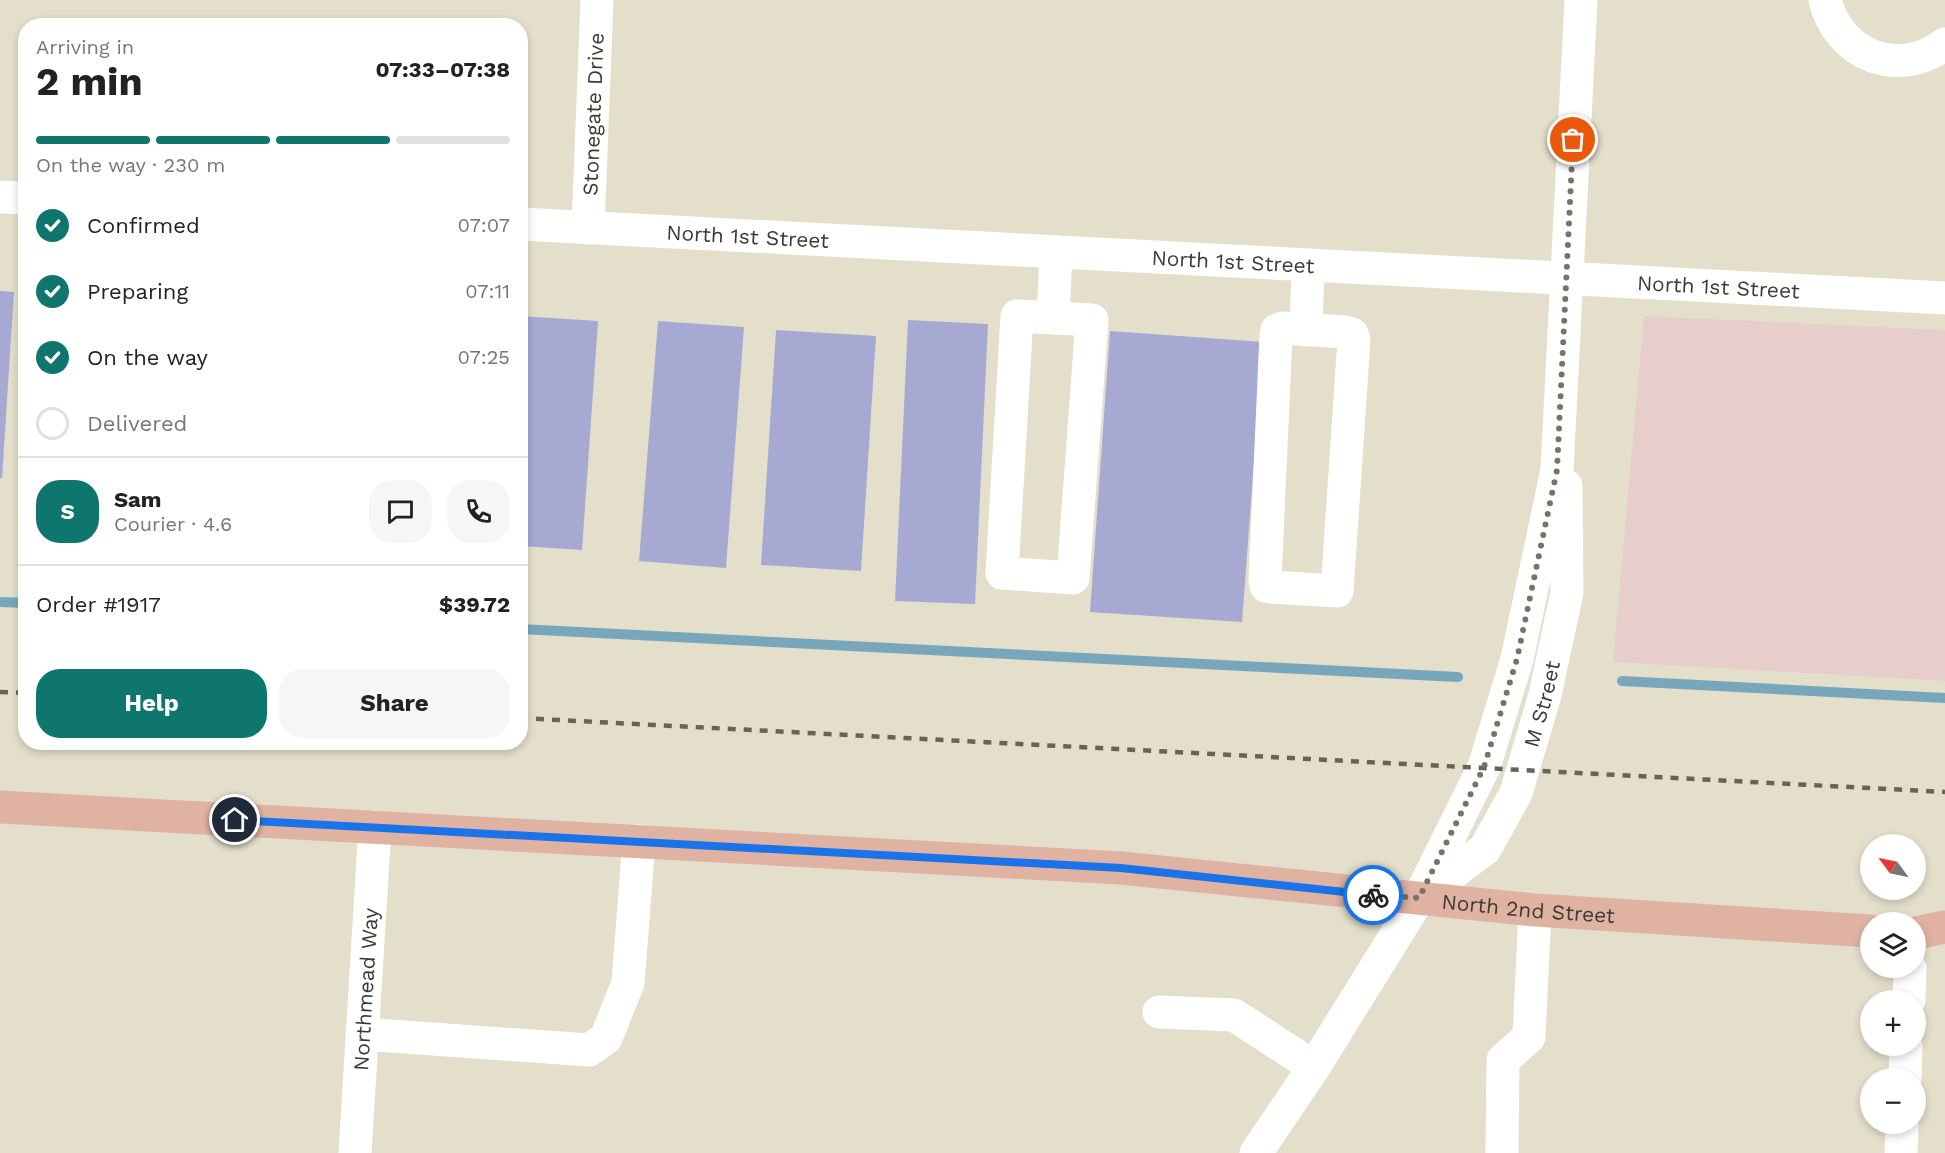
<!DOCTYPE html>
<meta charset="utf-8">
<style>
:root{--surface:#fff;--page:#f6f6f6;--text:#222;--muted:#767676;--line:#e0e0e0;--accent:#0f766e}
body{margin:0;font-family:"Work Sans",sans-serif;background:var(--page);color:var(--text);height:100vh;display:flex;flex-direction:column;font-size:22px;white-space:nowrap}
*{box-sizing:border-box;margin:0}
p{font-size:20px;color:var(--muted)}
.icon{flex:none;width:33px;height:33px;fill:none;stroke:currentColor;stroke-width:2;stroke-linecap:round;stroke-linejoin:round}
.map{position:relative;flex:1;overflow:hidden}
.panel{position:absolute;left:18px;top:18px;width:510px;height:732px;display:flex;flex-direction:column;background:var(--surface);border-radius:24px;box-shadow:0 3px 9px #0003}
.panel>*{flex:none}
.needle{width:39px;rotate:303deg}
.buttons{position:absolute;left:1860px;top:834px;display:grid;gap:12px}
.buttons a{display:grid;place-items:center;width:66px;height:66px;border-radius:50%;background:var(--surface);box-shadow:0 3px 9px #0003;font-size:30px}
.pin{position:absolute;display:grid;place-items:center;width:51px;height:51px;color:#fff;margin:-26px;border:3px solid #fff;border-radius:50%;box-shadow:0 2px 6px #0007}
.courier{position:absolute;display:grid;place-items:center;width:60px;height:60px;margin:-30px;border:4px solid #1a73e8;border-radius:50%;background:#fff;color:#222;box-shadow:0 2px 8px #0007}
.headline em{font-style:normal;font-weight:700}
.headline div{display:flex;flex-direction:column-reverse}
.headline{display:flex;align-items:center;justify-content:space-between;height:102px;padding:0 18px}
h1{font-size:39px;font-weight:700;line-height:45px}
.bar{display:grid;grid-template-columns:repeat(4,1fr);gap:9px 6px;align-content:center;height:72px;padding:0 18px}
.bar i{height:8px;border-radius:4px;background:var(--line)}
.bar .current{background:var(--accent)}
.bar p{grid-column:span 4}
.line{display:flex;align-items:center;gap:15px;padding:0 18px;border-top:2px solid var(--line)}
.line div{flex:1}
.round{display:grid;place-items:center;flex:none;width:63px;height:63px;border-radius:24px;background:var(--page)}
ol{padding:0 18px;list-style:none}
li{display:flex;align-items:center;gap:18px;height:66px}
li p{margin-inline-start:auto}
li .icon{padding:6px;border-radius:50%;background:var(--accent);color:#fff;stroke-width:4}
li:last-child{color:var(--muted)}
li i{width:33px;height:33px;border:3px solid var(--line);border-radius:50%}
.primary-button{display:flex;gap:12px;margin-top:auto;padding:12px 18px}
.primary-button a{flex:1;height:69px;border-radius:24px;background:var(--accent);color:#fff;font-size:24px;font-weight:700;line-height:69px;text-align:center}
.primary-button a+a{background:var(--page);color:var(--text)}
.map>svg:first-child{display:block}
.industrial{fill:#e8cecb}
.lines{fill:none;stroke-linecap:round;stroke-linejoin:round}
.stream{stroke:#78a7bc;stroke-width:10}
.building{fill:#a6aad3}
.minor{stroke:#fff;stroke-width:33}
.major{stroke:#e0b2a1;stroke-width:33}
.rail{stroke:#666459;stroke-width:4.5;stroke-dasharray:8 8;stroke-linecap:butt}
.done{stroke:#767467;stroke-width:6;stroke-dasharray:0 10.8}
.route{stroke:#1a73e8;stroke-width:8}
.labels{text-anchor:middle;dominant-baseline:central;stroke-width:4.5;stroke-linejoin:round;paint-order:stroke}
.street-label{font-size:21px;fill:#3c3a32;stroke:#e3dfca}
</style>
<div class="map">
<svg width="1945" height="1153" viewBox="0 0 1945 1153">
<rect width="100%" height="100%" fill="#e3dfca"/>
<path class="industrial" d="M1644,316L1945,330V681L1613,662Z"/>
<g class="lines">
<g class="stream">
<path d="M0,602L26,603"/>
<path d="M520,629L1458,677"/>
<path d="M1622,681L1945,698"/>
</g>
</g>
<g class="building">
<path d="M0,291L14,292L2,478H0Z"/>
<path d="M520,316L598,321L582,550L520,546Z"/>
<path d="M908,320L988,324L975,604L895,601Z"/>
<path d="M658,321L744,327L726,568L639,561Z"/>
<path d="M776,330L876,336L861,571L761,565Z"/>
<path d="M1110,331L1263,342L1242,622L1090,612Z"/>
</g>
<g class="lines">
<g class="minor">
<path d="M1825,0C1839,56 1898,79 1945,44"/>
<path d="M0,197L26,198"/>
<path id="s1" d="M520,224L1945,298"/>
<path id="s2" d="M588,228L597,0"/>
<path d="M1017,316L1092,320L1073,578L1002,573Z"/>
<path d="M1053,318L1056,252"/>
<path d="M1282,328L1345,332L1352,334L1354,340L1337,591L1271,587L1266,586L1265,581L1276,335L1277,330Z"/>
<path d="M1306,330L1308,266"/>
<path id="s3" d="M1423,895L1485,849L1516,793L1545,695L1567,592L1566,486"/>
<path d="M1909,1000L1910,968"/>
<path d="M1159,1012L1234,1015L1314,1067"/>
<path d="M362,1034L589,1050L606,1038L628,983L639,841"/>
<path d="M1905,1078L1906,1046"/>
<path id="s4" d="M355,1153L375,827"/>
<path d="M1256,1153L1314,1067L1419,898L1484,767L1517,659L1557,470L1581,0"/>
<path d="M1502,1153L1503,1060L1529,1037L1535,910"/>
<path d="M1901,1153L1902,1124"/>
</g>
<g class="major">
<path id="s5" d="M0,807L1121,868L1535,910L1870,931"/>
<path d="M1916,933L1945,927"/>
</g>
<g class="rail">
<path d="M0,692L26,693"/>
<path d="M520,718L1945,792"/>
</g>
</g>
<g class="lines">
<path class="done" d="M1373,895L1419,898L1484,767L1517,659L1557,470L1573,140"/>
<path class="route" d="M235,820L1121,868L1373,895"/>
</g>
<g class="labels">
<g class="street-label">
<text stroke="none"><textPath href="#s2" startOffset="114">Stonegate Drive</textPath></text>
<text stroke="none"><textPath href="#s1" startOffset="228">North 1st Street</textPath></text>
<text stroke="none"><textPath href="#s1" startOffset="714">North 1st Street</textPath></text>
<text stroke="none"><textPath href="#s1" startOffset="1200">North 1st Street</textPath></text>
<text stroke="none"><textPath href="#s3" startOffset="234">M Street</textPath></text>
<text stroke="none"><textPath href="#s5" startOffset="1532">North 2nd Street</textPath></text>
<text stroke="none"><textPath href="#s4" startOffset="164">Northmead Way</textPath></text>
</g>
</g>
</svg>
<div class="buttons">
<a><svg class="needle" viewBox="-14 -14 28 28"><path d="M0-13l5 13h-10z" fill="#e53935"/><path d="M0 13l5-13h-10z" fill="#767676"/></svg></a>
<a><svg class="icon" aria-label="layers" viewBox="0 0 24 24"><path d="M12 4l9 5-9 5-9-5zM3 14l9 5 9-5"/></svg></a>
<a>+</a>
<a>−</a>
</div>
<div class="pin" style="left:1573px;top:140px;background:#ea580c"><svg class="icon" aria-label="bag" viewBox="0 0 24 24"><path d="M5 8h14l-1 12H6zM9 8a3 3 0 0 1 6 0"/></svg></div>
<div class="pin" style="left:235px;top:820px;background:#1f2937"><svg class="icon" aria-label="home" viewBox="0 0 24 24"><path d="M3 11l9-7 9 7M6 9v11h12V9"/></svg></div>
<div class="courier" style="left:1373px;top:895px"><svg class="icon" aria-label="bike" viewBox="0 0 24 24"><circle cx="6" cy="16" r="4"/><circle cx="18" cy="16" r="4"/><path d="M6 16l4-8h5l3 8M10 8l3 8H6M13 5h3"/></svg></div>
<section class="panel">
<div class="headline"><div><h1>2 min</h1><p>Arriving in</p></div><em>07:33–07:38</em></div>
<div class="bar"><i class="current"></i><i class="current"></i><i class="current"></i><i></i><p>On the way · 230 m</p></div>
<ol>
<li><svg class="icon" aria-label="check" viewBox="0 0 24 24"><path d="M5 12l5 5 9-10"/></svg>Confirmed<p>07:07</p></li>
<li><svg class="icon" aria-label="check" viewBox="0 0 24 24"><path d="M5 12l5 5 9-10"/></svg>Preparing<p>07:11</p></li>
<li><svg class="icon" aria-label="check" viewBox="0 0 24 24"><path d="M5 12l5 5 9-10"/></svg>On the way<p>07:25</p></li>
<li><i></i>Delivered</li>
</ol>
<div class="line" style="height:108px"><b class="round" style="background:var(--accent);color:#fff">S</b><div><b>Sam</b><p>Courier · 4.6</p></div><a class="round"><svg class="icon" aria-label="chat" viewBox="0 0 24 24"><path d="M4 5h16v11H9l-5 4z"/></svg></a><a class="round"><svg class="icon" aria-label="phone" viewBox="0 0 24 24"><path d="M5 4h4l2 5-3 2q2 4 5 5l2-3 5 2v4C11 20 4 13 5 4z"/></svg></a></div>
<div class="line" style="height:78px"><div>Order #1917</div><b>$39.72</b></div>
<div class="primary-button"><a>Help</a><a>Share</a></div>
</section>
</div>
